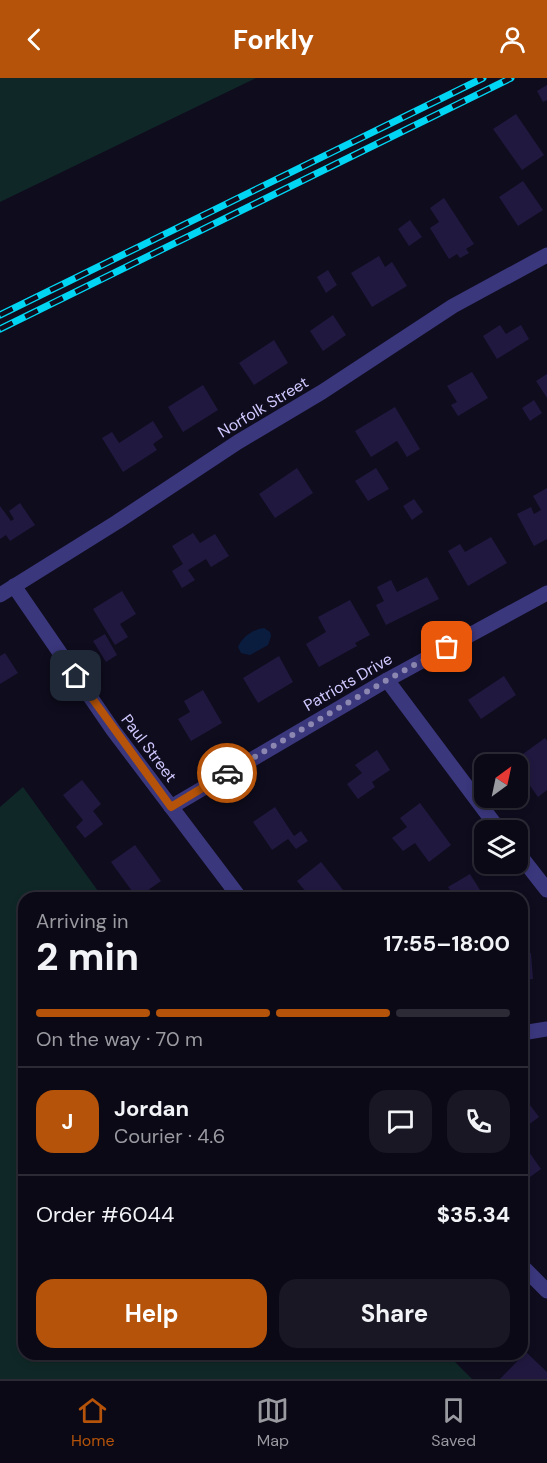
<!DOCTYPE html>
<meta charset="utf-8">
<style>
:root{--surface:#0b0916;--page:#191723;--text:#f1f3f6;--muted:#9a9aa1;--line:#2b2a35;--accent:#b45309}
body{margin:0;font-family:"DM Sans",sans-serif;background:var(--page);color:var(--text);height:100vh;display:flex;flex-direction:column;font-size:22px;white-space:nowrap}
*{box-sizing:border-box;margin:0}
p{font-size:20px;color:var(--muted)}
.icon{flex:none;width:33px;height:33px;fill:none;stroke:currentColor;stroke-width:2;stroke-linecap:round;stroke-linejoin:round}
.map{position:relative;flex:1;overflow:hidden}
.drawer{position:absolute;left:18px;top:814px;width:510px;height:468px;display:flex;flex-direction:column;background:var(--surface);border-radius:18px;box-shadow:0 3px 9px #0003,0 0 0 2px var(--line)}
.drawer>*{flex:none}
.needle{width:39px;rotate:33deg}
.tools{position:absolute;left:474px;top:676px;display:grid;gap:12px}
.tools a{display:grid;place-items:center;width:54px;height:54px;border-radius:12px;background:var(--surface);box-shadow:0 3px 9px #0003,0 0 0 2px var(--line);font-size:30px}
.pin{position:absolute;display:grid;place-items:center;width:51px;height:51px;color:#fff;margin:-26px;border-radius:12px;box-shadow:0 3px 9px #0006}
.courier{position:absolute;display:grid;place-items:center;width:60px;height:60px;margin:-30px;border:4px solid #b45309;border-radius:50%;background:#fff;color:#222;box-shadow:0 2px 8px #0007}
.overview em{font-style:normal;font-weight:700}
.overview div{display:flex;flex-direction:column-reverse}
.overview{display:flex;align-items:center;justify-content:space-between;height:102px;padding:0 18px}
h1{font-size:39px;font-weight:700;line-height:45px}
.bar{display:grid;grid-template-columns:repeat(4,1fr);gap:9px 6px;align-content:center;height:72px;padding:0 18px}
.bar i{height:8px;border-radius:4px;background:var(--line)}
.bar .selected{background:var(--accent)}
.bar p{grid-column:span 4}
.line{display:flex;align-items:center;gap:15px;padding:0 18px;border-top:2px solid var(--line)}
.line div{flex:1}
.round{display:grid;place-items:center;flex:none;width:63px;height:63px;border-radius:18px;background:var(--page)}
.primary-button{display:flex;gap:12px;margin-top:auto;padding:12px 18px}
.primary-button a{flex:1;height:69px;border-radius:18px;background:var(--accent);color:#fff;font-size:24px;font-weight:700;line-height:69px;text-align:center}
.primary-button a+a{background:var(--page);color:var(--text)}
header{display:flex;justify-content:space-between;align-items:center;height:78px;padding:0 18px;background:var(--accent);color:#fff;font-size:27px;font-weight:700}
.tabs{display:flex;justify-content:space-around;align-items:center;height:84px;border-top:2px solid var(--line);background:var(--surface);font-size:16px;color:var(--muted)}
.tabs a{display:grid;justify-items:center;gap:3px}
.tabs .selected{color:var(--accent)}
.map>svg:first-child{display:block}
.green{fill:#0f2827}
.water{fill:#0b1d3e}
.building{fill:#21183f}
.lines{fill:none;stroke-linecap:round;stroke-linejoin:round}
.minor{stroke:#3b377d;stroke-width:15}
.rail-casing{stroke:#00d6f3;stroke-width:7}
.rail{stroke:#0f0c1e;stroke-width:4.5;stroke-dasharray:14;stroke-linecap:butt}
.done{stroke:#8c87b0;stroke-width:6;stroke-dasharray:0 10.8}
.route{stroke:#b45309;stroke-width:8}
.labels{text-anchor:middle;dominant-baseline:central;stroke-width:6;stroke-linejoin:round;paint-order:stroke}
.street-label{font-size:16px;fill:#d0c9ff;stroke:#0f0c1e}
</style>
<header><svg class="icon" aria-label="back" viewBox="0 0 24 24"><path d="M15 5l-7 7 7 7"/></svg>Forkly<svg class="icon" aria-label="person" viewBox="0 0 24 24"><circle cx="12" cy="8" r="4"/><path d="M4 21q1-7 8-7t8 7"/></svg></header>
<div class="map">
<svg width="547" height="1301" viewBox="0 0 547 1301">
<rect width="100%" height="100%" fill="#0f0c1e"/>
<g class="green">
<path d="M0,0H256L0,124Z"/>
<path d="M23,709L103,820H24V1276L448,1277L472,1301H0V729Z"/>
</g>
<path class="water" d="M264,550L270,554L271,558L268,567L250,577L241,575L238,569C242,559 254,551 264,550Z"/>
<g class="building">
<path d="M547,7V22L543,24L537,13Z"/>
<path d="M516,36L544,77L522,92L493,51Z"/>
<path d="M523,103L543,132L518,148L499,119Z"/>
<path d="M444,120L474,166L466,171L469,175L460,180L457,176L449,181L430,150L439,144L430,130Z"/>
<path d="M410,142L422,159L409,168L398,151Z"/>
<path d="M379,178L385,189L392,184L407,208L372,229L351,195Z"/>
<path d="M328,192L337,207L326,215L317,199Z"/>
<path d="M333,237L346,257L323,273L310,253Z"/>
<path d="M500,247L506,256L521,247L529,261L497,281L483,258Z"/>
<path d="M274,262L288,285L254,307L239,285Z"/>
<path d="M472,294L488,320L458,338L451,327L457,324L447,308Z"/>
<path d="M547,296V320L536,303Z"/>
<path d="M203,307L218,332L183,354L168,329Z"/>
<path d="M534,322L542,335L530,343L522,330Z"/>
<path d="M395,329L420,371L407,379L397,363L371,379L355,353Z"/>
<path d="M153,343L163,359L153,366L157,372L123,394L102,360L112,354L119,365Z"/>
<path d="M297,390L313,415L275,440L259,416Z"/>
<path d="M376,390L389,411L368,423L355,403Z"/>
<path d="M547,410V461L534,468L517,436L531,429L534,436L541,432L533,418Z"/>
<path d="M414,421L423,434L412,442L403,428Z"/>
<path d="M20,425L35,447L10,463L6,457L0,461V428L11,443L14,441L9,433Z"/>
<path d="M193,455L200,465L215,456L229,478L211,489L206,481L188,492L195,502L182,510L172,493L183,486L172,468Z"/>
<path d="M491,459L507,485L468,508L448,473L460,466L465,474Z"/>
<path d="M427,499L439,521L386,547L376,527L384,523L377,509L391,502L397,514Z"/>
<path d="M122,513L136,536L120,546L128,559L115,567L93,531Z"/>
<path d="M350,522L370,557L355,565L357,568L319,589L306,566L326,554L318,539Z"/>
<path d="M105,556L117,577L106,584L93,563Z"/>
<path d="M5,575L18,595L0,606V578Z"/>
<path d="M279,578L293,604L258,625L243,600Z"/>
<path d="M504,598L516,617L481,641L468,622Z"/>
<path d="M203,612L222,645L191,663L178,641L190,634L184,623Z"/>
<path d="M545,660L547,663V712L538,719L518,691V687H514L512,684Z"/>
<path d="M377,672L390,692L372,704L375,709L358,721L347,706L362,695L355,687Z"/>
<path d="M82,702L101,726L93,733L103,746L85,760L76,749L83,742L63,717Z"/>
<path d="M420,725L451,767L429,784L415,765L403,773L392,760L407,749L400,740Z"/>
<path d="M275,729L294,758L301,753L308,763L296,771L288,761L272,772L253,744Z"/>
<path d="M135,767L161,803L137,820L111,784Z"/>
<path d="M321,784L347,817L343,820H311L297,803Z"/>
<path d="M470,796L485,820H455L448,809Z"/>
<path d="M531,875L533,901L522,902V876Z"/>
<path d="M527,1023L539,1039L524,1050L529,1057L522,1062V1027Z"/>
<path d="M522,1064L541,1091L522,1105Z"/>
<path d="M526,1274L547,1294V1301H500Z"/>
</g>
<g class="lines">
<g class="minor">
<path d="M14,508L113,652L240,820"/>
<path d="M0,517L117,444L238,364L322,314L453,228L547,177"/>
<path d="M387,602L500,753"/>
<path d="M171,729L387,602L547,515"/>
<path d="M518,775L547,812"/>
<path d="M522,955L547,951"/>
<path d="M522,1188L547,1213"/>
</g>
<defs>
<g id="rail">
<path d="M0,237L483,0"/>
<path d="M0,251L511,0"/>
</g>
</defs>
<use href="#rail" class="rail-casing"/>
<use href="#rail" class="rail"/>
</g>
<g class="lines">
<path class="done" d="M227,695L387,602L447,569"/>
<path class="route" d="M76,598L171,729L227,695"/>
</g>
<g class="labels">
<g class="street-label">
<text transform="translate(263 329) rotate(-31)">Norfolk Street</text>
<text transform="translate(348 604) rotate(-30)">Patriots Drive</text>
<text transform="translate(149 670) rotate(53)">Paul Street</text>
</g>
</g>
</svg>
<div class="tools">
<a><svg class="needle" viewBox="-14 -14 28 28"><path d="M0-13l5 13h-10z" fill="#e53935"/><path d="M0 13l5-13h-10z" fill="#9a9aa1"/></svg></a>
<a><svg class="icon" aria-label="layers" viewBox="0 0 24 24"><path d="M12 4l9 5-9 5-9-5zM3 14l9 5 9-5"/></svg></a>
</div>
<div class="pin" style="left:447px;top:569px;background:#ea580c"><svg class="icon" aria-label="bag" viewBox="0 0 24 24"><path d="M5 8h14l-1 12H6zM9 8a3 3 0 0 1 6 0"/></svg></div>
<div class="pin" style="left:76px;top:598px;background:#1f2937"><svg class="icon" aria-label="home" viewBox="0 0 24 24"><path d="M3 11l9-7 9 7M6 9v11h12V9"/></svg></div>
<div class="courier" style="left:227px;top:695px"><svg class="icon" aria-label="car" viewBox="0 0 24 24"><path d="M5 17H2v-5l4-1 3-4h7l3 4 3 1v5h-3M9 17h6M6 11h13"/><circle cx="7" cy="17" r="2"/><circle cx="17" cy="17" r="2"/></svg></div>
<section class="drawer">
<div class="overview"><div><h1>2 min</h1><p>Arriving in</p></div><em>17:55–18:00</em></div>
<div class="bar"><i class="selected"></i><i class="selected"></i><i class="selected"></i><i></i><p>On the way · 70 m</p></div>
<div class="line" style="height:108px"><b class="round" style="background:var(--accent);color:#fff">J</b><div><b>Jordan</b><p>Courier · 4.6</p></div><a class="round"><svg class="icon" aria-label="chat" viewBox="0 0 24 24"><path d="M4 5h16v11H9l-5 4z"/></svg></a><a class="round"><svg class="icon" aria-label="phone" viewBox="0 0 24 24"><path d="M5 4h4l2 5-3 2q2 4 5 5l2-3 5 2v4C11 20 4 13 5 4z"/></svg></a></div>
<div class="line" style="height:78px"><div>Order #6044</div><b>$35.34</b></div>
<div class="primary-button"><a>Help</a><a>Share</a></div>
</section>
</div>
<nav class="tabs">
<a class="selected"><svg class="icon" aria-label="home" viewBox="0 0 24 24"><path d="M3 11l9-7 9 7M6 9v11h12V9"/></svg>Home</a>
<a><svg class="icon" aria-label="map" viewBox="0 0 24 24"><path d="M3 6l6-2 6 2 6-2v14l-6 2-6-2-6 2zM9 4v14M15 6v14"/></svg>Map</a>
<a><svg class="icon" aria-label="saved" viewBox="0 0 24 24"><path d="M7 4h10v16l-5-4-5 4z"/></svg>Saved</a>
</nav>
